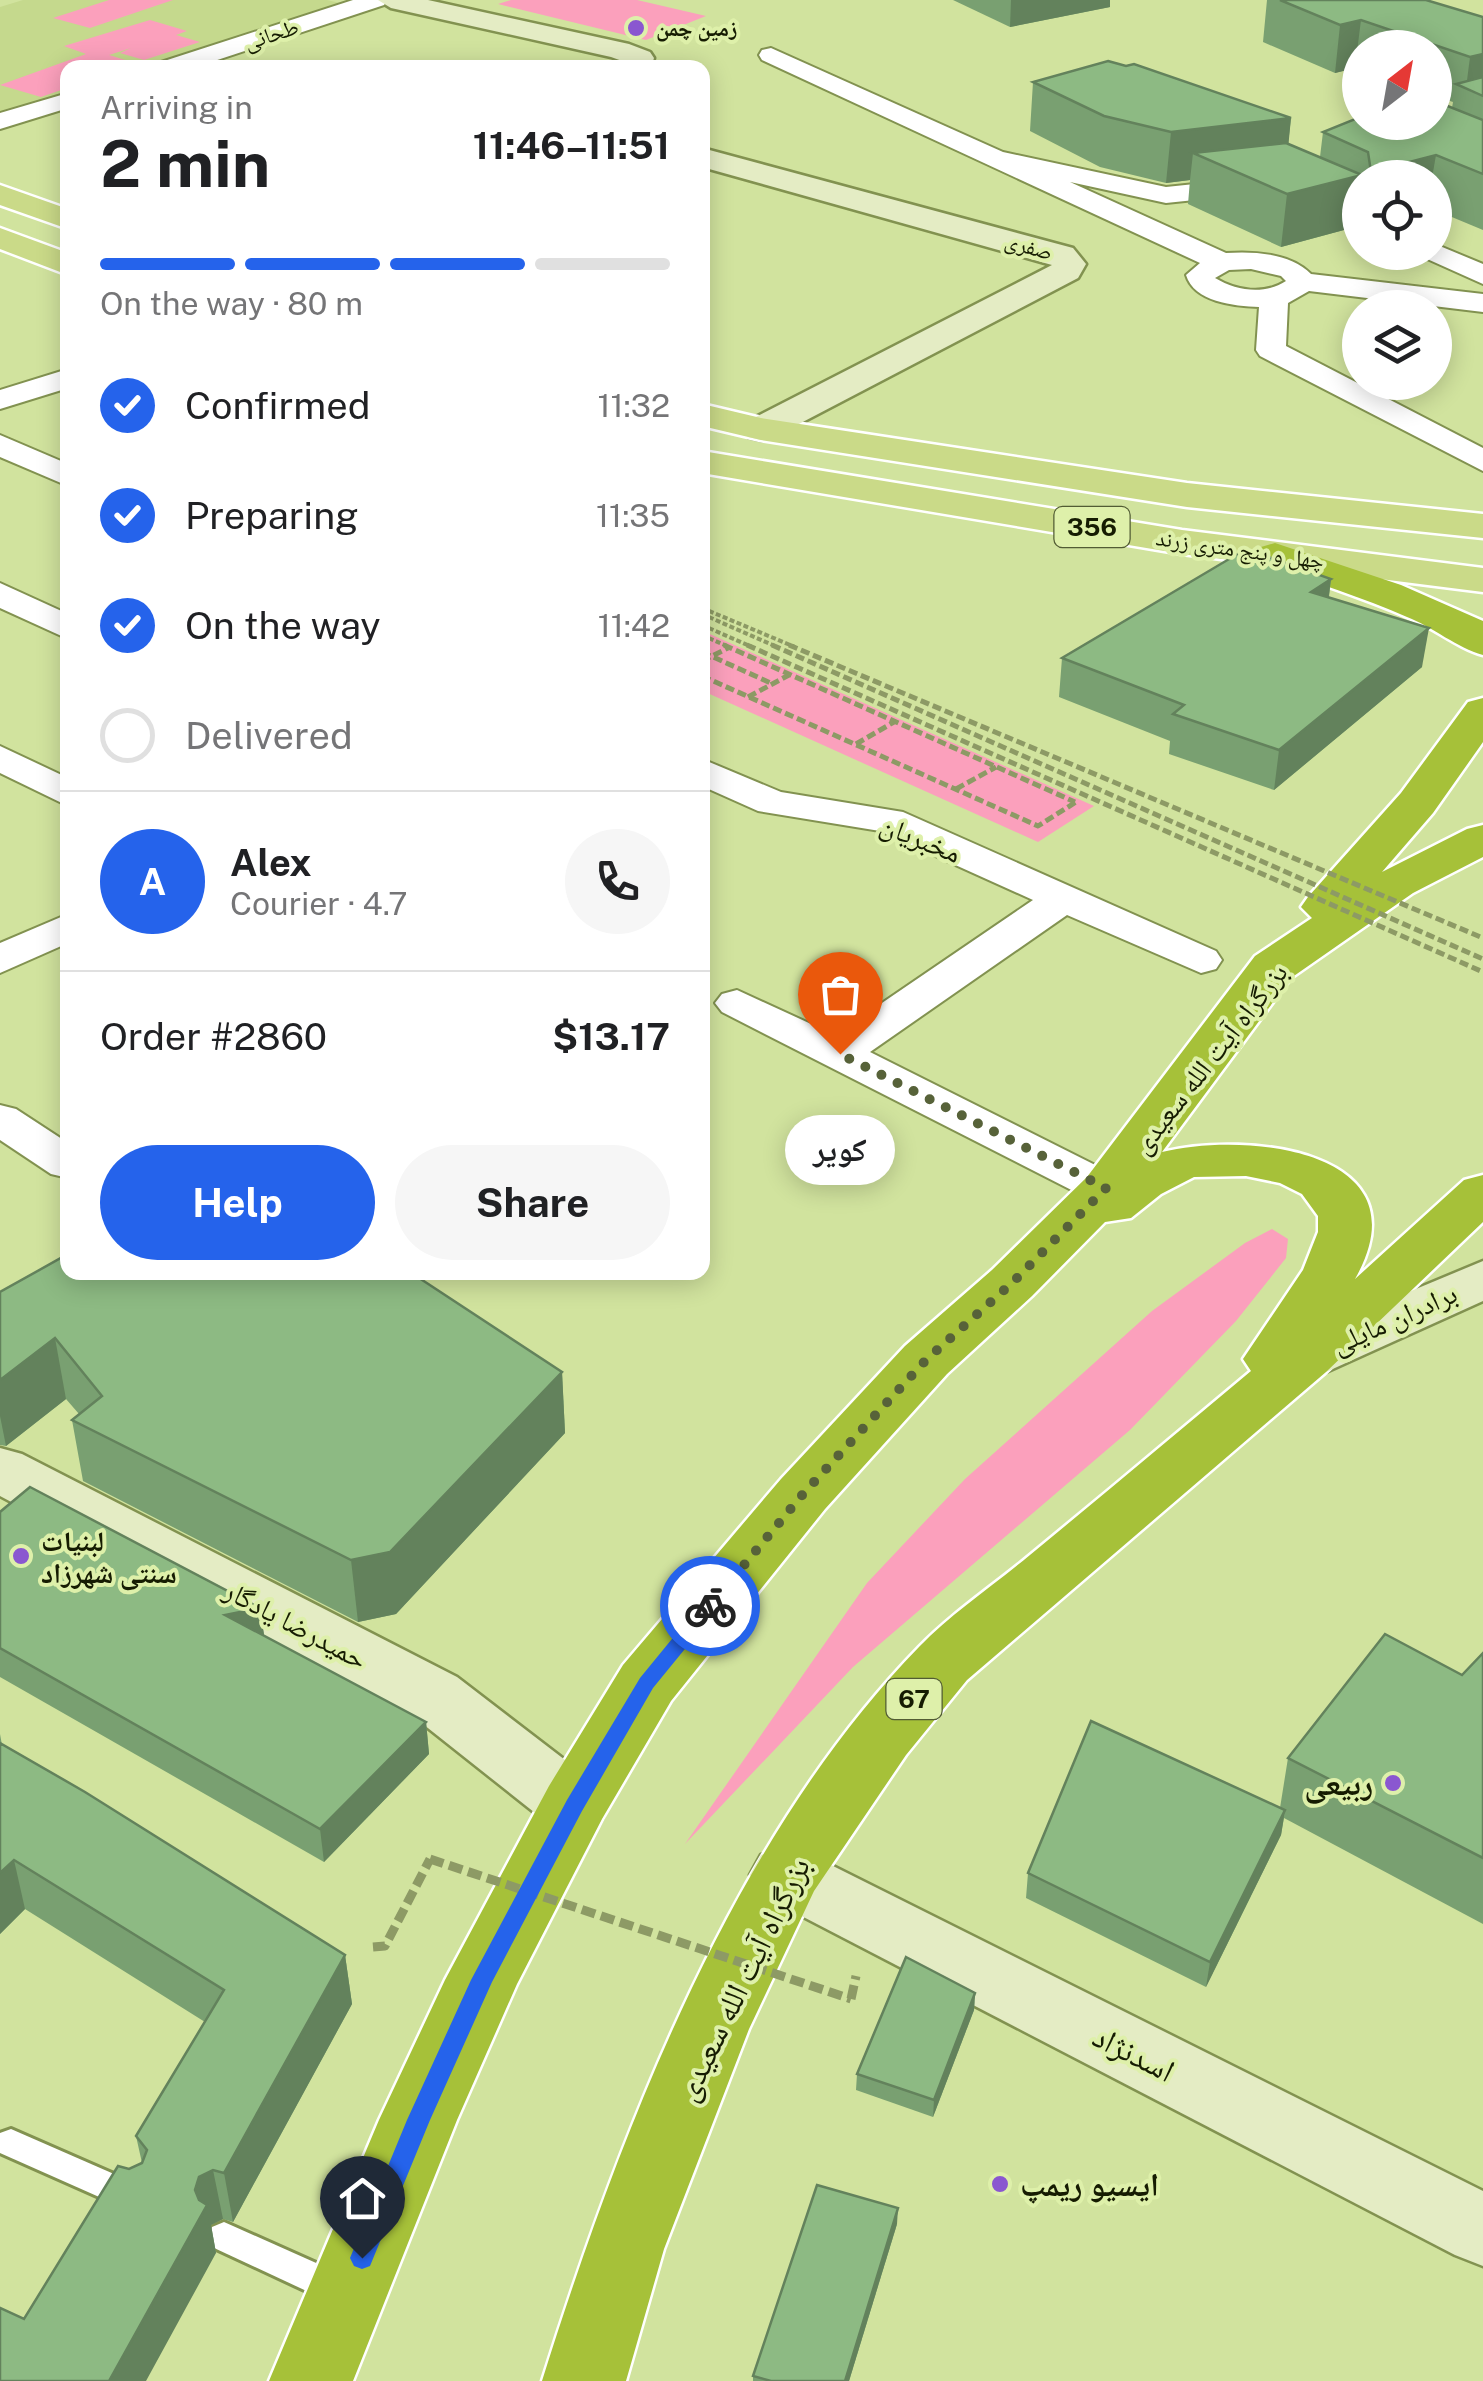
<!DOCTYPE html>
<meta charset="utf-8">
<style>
:root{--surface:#fff;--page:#f6f6f6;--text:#202124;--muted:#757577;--line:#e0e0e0;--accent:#2563eb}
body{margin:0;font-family:"Public Sans","Noto Naskh Arabic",sans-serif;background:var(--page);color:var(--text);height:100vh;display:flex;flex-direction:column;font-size:38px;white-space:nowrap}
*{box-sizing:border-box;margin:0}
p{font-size:32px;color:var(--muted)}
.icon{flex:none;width:55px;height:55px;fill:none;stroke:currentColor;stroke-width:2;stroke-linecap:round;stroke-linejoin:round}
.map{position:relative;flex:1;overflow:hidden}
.details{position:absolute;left:60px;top:60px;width:650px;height:1220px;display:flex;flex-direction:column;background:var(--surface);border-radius:20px;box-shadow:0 5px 25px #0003}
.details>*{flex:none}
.needle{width:65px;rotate:31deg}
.controls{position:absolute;left:1342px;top:30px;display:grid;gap:20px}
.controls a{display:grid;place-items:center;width:110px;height:110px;border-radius:50%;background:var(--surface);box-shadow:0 5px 25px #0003;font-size:50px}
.pin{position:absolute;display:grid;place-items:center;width:85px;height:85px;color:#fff;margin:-102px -42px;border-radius:50% 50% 50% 0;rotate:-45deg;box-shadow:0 0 10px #0007}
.pin .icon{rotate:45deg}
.courier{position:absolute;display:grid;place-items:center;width:100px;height:100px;margin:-50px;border:8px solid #2563eb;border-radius:50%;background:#fff;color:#222;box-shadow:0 2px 12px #0007}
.bubble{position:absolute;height:70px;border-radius:35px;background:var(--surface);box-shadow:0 5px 25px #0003;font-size:32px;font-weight:700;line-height:70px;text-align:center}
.summary em{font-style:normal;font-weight:700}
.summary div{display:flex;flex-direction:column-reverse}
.summary{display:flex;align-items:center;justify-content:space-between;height:170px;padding:0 40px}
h1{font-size:65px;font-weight:700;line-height:75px}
.bar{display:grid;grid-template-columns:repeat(4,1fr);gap:15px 10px;align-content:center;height:120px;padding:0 40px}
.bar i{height:12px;border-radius:8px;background:var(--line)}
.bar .current{background:var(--accent)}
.bar p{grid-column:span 4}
.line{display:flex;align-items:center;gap:25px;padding:0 40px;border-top:2px solid var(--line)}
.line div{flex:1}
.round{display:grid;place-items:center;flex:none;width:105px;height:105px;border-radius:52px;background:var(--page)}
ol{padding:0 40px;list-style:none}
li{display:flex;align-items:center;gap:30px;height:110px}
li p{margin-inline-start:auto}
li .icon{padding:10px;border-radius:50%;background:var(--accent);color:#fff;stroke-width:4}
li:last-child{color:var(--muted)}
li i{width:55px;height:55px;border:5px solid var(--line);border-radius:50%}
.primary-button{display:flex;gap:20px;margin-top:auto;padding:20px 40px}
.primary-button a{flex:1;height:115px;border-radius:60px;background:var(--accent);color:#fff;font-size:40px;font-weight:700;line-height:115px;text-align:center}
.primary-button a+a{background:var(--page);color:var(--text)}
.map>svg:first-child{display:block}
.built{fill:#c5d98d}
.green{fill:#fba0bc}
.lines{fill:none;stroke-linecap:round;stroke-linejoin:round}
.lane-casing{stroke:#829250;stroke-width:6}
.street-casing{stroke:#829250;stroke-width:4}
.secondary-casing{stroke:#829250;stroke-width:5}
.primary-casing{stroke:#fff;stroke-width:5}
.highway-casing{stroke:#fff;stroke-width:5}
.path-far2{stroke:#8d9a65;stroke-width:4;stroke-dasharray:5 2.5;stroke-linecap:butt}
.path-far1{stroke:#8d9a65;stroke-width:5;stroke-dasharray:9 4;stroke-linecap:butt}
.path{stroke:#8d9a65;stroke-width:9;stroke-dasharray:14 6;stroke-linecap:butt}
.lane{fill:#fff;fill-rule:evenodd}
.street{fill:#fff;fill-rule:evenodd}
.secondary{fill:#e4ecc4;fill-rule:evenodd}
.primary{fill:#cada88;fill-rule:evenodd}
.highway{fill:#a6c139;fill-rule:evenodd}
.path-bridge-far2{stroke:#8d9a65;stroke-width:4;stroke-dasharray:5 2.5;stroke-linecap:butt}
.path-bridge-far1{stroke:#8d9a65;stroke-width:5;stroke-dasharray:9 4;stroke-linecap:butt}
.path-bridge{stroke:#8d9a65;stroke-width:9;stroke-dasharray:14 6;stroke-linecap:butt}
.wall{fill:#79a071}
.shaded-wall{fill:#63825c}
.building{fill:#8dba83;stroke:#63825c;stroke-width:2.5}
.route{fill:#2563eb}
.done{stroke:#576239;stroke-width:10;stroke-dasharray:0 18}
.poi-dot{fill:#8a57d0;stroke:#def0aa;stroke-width:4}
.labels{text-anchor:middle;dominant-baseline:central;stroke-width:8;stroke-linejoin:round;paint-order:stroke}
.far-poi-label{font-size:22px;font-weight:bold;fill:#161c02;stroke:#def0aa;text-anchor:start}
.far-street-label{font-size:22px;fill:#161c02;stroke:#def0aa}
.shield{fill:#def0aa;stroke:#525c34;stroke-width:2.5}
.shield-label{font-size:25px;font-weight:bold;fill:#161c02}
.street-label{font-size:28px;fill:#161c02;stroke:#def0aa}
.poi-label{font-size:28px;font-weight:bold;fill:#161c02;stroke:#def0aa;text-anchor:start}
.near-poi-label{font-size:32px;font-weight:bold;fill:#161c02;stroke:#def0aa;text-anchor:end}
.near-street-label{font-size:32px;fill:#161c02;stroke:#def0aa}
</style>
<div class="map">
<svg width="1483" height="2381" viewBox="0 0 1483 2381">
<rect width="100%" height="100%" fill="#d1e39e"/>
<path class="built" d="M23,0H327L344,4L149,67L68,68L67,94L0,117V7Z"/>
<g class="green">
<path d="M109,0H173L90,28L53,18Z"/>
<path d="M511,0H637L706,16L646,40L498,4Z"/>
<path d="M150,20L187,31L176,35L200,42L144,60L120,53L131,48L109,55L93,50L138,64L127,68H68L67,88L41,97L0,85L86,54L64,46Z"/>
<path d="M703,631L1094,806L1038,842L703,691Z"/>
<path d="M1272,1229L1288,1239L1286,1258L1236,1321L1130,1430L853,1667L685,1844L867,1583L965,1479L1152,1311L1245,1243Z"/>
</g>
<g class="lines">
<defs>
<g id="lane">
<path d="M11,2129L146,2188L151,2198L146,2208L135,2212L124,2208L0,2153V2133Z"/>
<path d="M224,2222L352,2279L357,2290L352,2301L340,2305L328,2301L212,2247L208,2237L212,2227Z"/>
</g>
<g id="street">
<path d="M353,0H387L384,5L193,68H155L158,63Z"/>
<path d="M771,48L1003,152L1166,187L1252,178L1261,180L1265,186L1252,194L1166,203L1070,182L1226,253C1253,251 1291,253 1311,274L1483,294V312L1309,291L1288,303L1286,346L1483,448V471L1260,356L1256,350L1259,307C1234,306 1194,302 1186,275L1200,263L762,60L759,55L762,50ZM1251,269L1281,276L1286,281C1264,295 1237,291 1215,278L1229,270Z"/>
<path d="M68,93V108L0,129V113Z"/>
<path d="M1435,244L1483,264V284L1425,258L1421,252H1435Z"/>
<path d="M68,369V388L0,409V390Z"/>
<path d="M0,435L68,464V486L0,457Z"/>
<path d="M0,583L68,614V639L0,608Z"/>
<path d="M0,746L68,778V806L0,773Z"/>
<path d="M702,759L781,792L903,812L1216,951L1222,960L1216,969L1201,973L1067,915L870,1052L1123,1179L1130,1189L1123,1199L1106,1204L1089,1199L722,1012L715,1003L722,994L737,990L835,1035L1033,900L880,831L758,811L702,786Z"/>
<path d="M68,914V943L0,973V943Z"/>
<path d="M0,1105L16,1109L68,1143V1178L51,1174L0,1140Z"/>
</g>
<g id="secondary">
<path d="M378,0H428L629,44L650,52L654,58L651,68H623L625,62L611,57L391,8Z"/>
<path d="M702,148L1073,248L1086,264L1078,278L774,437L761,440L748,437L743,429L748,421L1052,265L702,167Z"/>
<path d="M1483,1261V1301L1326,1372L1305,1377L1284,1372L1276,1358L1284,1344Z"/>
<path d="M0,1448L22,1454L457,1677L599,1786L609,1805L599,1824L574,1832L549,1824L409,1713L0,1496Z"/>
<path d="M786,1847L811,1855L1483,2191V2266L1455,2255L761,1895L750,1875L761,1855Z"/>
</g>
<g id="primary">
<path d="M0,185L68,209V229L0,205Z"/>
<path d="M0,228L68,253V275L0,249Z"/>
<path d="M702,404L761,418L1187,483L1483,514V538L1187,507L761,440L702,426Z"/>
<path d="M702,451L1182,530L1483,568V592L1182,554L702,473Z"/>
</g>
<g id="highway">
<path d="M1275,543L1401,585L1483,621V655C1457,648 1433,627 1407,617C1359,596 1310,581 1261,563L1255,555L1261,547Z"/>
<path d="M1483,698V742L1433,813L1382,872L1467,829L1483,825V857L1413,893L1291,978L1162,1152C1247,1131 1428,1150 1355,1279L1464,1180L1483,1175V1222L1326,1372L967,1680L906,1755L814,1891L749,2029L664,2249L626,2381H542C621,2130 733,1838 919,1647C952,1613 994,1585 1030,1555C1104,1494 1177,1433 1251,1371L1243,1359L1303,1270L1318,1232V1216L1302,1194L1280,1183L1246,1176L1194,1177L1161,1194L1131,1218L1105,1222L1032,1296L947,1374L825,1509L671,1701L602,1819L517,1984L457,2120L353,2381H269L379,2120L445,1980L549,1786L623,1665L781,1479L905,1346L992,1270L1087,1177L1255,956L1312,918L1301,907L1308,897L1401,793L1468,702Z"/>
</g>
</defs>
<use href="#lane" class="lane-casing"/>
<use href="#street" class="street-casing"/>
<use href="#secondary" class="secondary-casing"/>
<use href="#primary" class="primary-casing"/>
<use href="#highway" class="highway-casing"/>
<path class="path-far2" d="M702,635L729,647"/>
<g class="path-far1">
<path d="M724,645L1075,802"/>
<path d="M702,652L773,684"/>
<path d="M702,661L728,648"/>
<path d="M702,676L1038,826L1076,802"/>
<path d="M748,697L789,675"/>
<path d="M856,744L894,722"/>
<path d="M956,789L996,767"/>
</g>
<g class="path">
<path d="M373,1947L385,1946L430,1859"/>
<path d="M851,1999L856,1976"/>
</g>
<use href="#lane" class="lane"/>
<use href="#street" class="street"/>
<use href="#secondary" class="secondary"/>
<use href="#primary" class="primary"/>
<use href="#highway" class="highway"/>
<g class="path-bridge-far2">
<path d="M702,608L795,647"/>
<path d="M702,614L777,647"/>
<path d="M702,625L752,647"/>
</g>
<g class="path-bridge-far1">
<path d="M747,645L1483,972"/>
<path d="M772,645L1483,959"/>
<path d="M789,645L1483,938"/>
</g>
<path class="path-bridge" d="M430,1859L851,1999"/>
</g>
<g class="wall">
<path d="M953,0H1110V7L1010,27Z"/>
<path d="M1267,0H1426L1483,17V230L1435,210V178H1360V203L1358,202L1355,227L1281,247L1188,204L1190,180L1166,183L1100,167L1030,131L1033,82L1291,118L1288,144L1320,157L1323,132L1452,108L1453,102L1435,96V48H1360V70L1355,68L1335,73L1263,42Z"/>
<path d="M1331,579L1329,597L1422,667L1274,790L1169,754L1170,741L1059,697L1062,658Z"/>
<path d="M0,1292L562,1372L565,1433L396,1614L358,1622L83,1481L72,1420L79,1414L66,1399L6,1446L0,1445Z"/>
<path d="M0,1512L260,1608L264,1636L426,1722L429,1754L324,1862L0,1677Z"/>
<path d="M1483,1653V1924L1284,1818L1281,1835L1206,1987L1026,1898L1028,1873L1280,1808L1288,1758L1462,1675Z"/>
<path d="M0,1734L2,1745L345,1955L352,2004L233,2222L223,2219L211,2225L216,2253L24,2319L129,2169L142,2163L136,2136L205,2022L25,1909L0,1934Z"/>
<path d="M975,1993L974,2010L933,2117L856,2090L857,2074Z"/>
<path d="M897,2224L849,2381H753V2376Z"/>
</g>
<g class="shaded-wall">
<path d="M1011,0H1110V7L1010,27Z"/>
<path d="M1361,20L1355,68L1335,73L1340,25Z"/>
<path d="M1483,54V96L1466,88L1470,57Z"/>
<path d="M1291,118L1286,169L1193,153L1190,180L1166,183L1171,132Z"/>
<path d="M1436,155L1432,178H1370L1371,172Z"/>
<path d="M1362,175V178H1360L1355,227L1281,247L1287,194Z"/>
<path d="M1331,579L1326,617L1311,592Z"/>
<path d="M1429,628L1422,667L1274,790L1279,750Z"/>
<path d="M55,1338L66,1399L6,1446L0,1416V1380Z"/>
<path d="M562,1372L565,1433L396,1614L358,1622L351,1560Z"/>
<path d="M260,1608L265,1641L225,1615Z"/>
<path d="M426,1722L429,1754L324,1862L320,1829Z"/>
<path d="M1285,1810L1281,1835L1206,1987L1210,1962Z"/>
<path d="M14,1860L25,1909L0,1934V1873Z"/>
<path d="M345,1955L352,2004L233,2222L224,2173Z"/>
<path d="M975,1993L974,2010L933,2117L934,2100Z"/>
<path d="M213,2170L223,2219L211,2225L216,2253L146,2381H109L199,2177Z"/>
<path d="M898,2208L897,2224L849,2381H845Z"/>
</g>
<g class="building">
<path d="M1280,0H1426L1483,17V54L1470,57L1361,20L1340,25Z"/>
<path d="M1108,61L1126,66L1134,64L1291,118L1171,132L1104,116L1033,82Z"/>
<path d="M1483,77V96L1456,84Z"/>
<path d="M1435,101L1483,120V174L1436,155L1371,172L1368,152L1323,132L1360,117V122H1435Z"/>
<path d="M1286,143L1362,175L1287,194L1193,153Z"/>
<path d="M1246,549L1331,579L1311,592L1429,628L1279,750L1173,714L1184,705L1062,658Z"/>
<path d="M68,1254V1272H410L562,1372L390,1552L351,1560L72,1420L102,1396L55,1338L0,1380V1292Z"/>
<path d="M30,1487L260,1608L225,1615L426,1722L320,1829L0,1648V1512Z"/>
<path d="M1385,1634L1462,1675L1483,1653V1858L1288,1758Z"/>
<path d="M1091,1721L1285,1810L1210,1962L1028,1873Z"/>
<path d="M0,1743L85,1792L345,1955L224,2173L213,2170L199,2177L195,2190L199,2200L207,2205L109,2381H0V2308L24,2319L118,2166L129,2169L142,2163L147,2150L136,2136L224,1990L14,1860L0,1873Z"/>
<path d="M906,1957L975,1993L934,2100L857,2074Z"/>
<path d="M817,2185L898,2208L845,2381H771L753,2376Z"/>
</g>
<path class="route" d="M710,1599L720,1606L653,1688L582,1811L492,1982L430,2120L370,2266L362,2269L354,2266L350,2258L407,2120L471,1980L567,1800L640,1678L703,1601Z"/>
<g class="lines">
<path class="done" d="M710,1606L803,1494L926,1360L1012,1283L1106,1188L840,1054"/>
</g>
<g class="poi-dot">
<circle cx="636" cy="28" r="10"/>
<circle cx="21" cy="1556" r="10"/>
<circle cx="1393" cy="1783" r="10"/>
<circle cx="1000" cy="2184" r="10"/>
</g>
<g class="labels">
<g class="far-poi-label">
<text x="656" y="28">زمین چمن</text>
</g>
<g class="far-street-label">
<text transform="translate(271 34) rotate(-18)">طحانی</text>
<text transform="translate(1029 246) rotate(16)">صفری</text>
<text transform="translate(1240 549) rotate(8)">چهل و پنج متری زرند</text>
</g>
<g class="shield">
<rect x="1054.5" y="507" width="75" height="40" rx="8"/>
<rect x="886.5" y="1679" width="55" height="40" rx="8"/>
</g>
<g class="shield-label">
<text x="1092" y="527">356</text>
<text x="914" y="1699">67</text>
</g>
<g class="street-label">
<text transform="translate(921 838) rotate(22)">مخبریان</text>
<text transform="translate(1209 1058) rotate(-52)">بزرگراه آیت الله سعیدی</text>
<text transform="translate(1394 1318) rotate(-24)">برادران مایلی</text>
<text transform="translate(296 1624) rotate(28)">حمیدرضا یادگار</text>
</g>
<g class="poi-label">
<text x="41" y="1540">لبنیات<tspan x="41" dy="32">سنتی شهرزاد</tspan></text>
</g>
<g class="near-poi-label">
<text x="1373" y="1783">ربیعی</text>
<text x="1020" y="2184" text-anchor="start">ایسیو ریمپ</text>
</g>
<g class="near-street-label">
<text transform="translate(742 1979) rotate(-64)">بزرگراه آیت الله سعیدی</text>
<text transform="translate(1134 2053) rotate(27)">اسدنژاد</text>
</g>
</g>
</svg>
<div class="controls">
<a><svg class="needle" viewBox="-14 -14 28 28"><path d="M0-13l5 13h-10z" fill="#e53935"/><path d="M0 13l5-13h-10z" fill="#757577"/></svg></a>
<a><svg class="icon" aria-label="locate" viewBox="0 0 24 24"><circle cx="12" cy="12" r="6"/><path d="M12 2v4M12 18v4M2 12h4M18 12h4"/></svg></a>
<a><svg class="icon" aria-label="layers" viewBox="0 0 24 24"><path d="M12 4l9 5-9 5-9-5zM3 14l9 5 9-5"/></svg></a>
</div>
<div class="pin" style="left:840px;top:1054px;background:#ea580c"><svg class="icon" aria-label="bag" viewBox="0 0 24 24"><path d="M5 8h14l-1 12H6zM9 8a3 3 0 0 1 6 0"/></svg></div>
<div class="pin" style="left:362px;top:2258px;background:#1f2937"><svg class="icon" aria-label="home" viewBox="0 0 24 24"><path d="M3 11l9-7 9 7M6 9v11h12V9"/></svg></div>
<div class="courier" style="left:710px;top:1606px"><svg class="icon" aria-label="bike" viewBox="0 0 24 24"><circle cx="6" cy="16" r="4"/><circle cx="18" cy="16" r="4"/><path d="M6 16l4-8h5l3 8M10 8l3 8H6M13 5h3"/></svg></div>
<div class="bubble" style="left:785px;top:1115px;width:110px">کویر</div>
<section class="details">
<div class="summary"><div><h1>2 min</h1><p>Arriving in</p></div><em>11:46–11:51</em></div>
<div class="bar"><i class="current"></i><i class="current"></i><i class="current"></i><i></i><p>On the way · 80 m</p></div>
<ol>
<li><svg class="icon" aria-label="check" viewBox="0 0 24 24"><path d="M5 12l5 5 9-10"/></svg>Confirmed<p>11:32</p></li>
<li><svg class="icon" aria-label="check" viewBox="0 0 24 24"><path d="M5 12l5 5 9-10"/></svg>Preparing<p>11:35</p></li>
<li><svg class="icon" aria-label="check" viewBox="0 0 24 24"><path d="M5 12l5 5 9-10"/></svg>On the way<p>11:42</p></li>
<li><i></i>Delivered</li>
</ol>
<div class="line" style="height:180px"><b class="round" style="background:var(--accent);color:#fff">A</b><div><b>Alex</b><p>Courier · 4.7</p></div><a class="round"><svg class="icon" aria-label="phone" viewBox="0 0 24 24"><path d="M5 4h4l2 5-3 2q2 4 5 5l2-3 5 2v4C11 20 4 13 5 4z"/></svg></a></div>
<div class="line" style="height:130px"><div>Order #2860</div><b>$13.17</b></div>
<div class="primary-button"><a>Help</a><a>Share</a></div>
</section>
</div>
